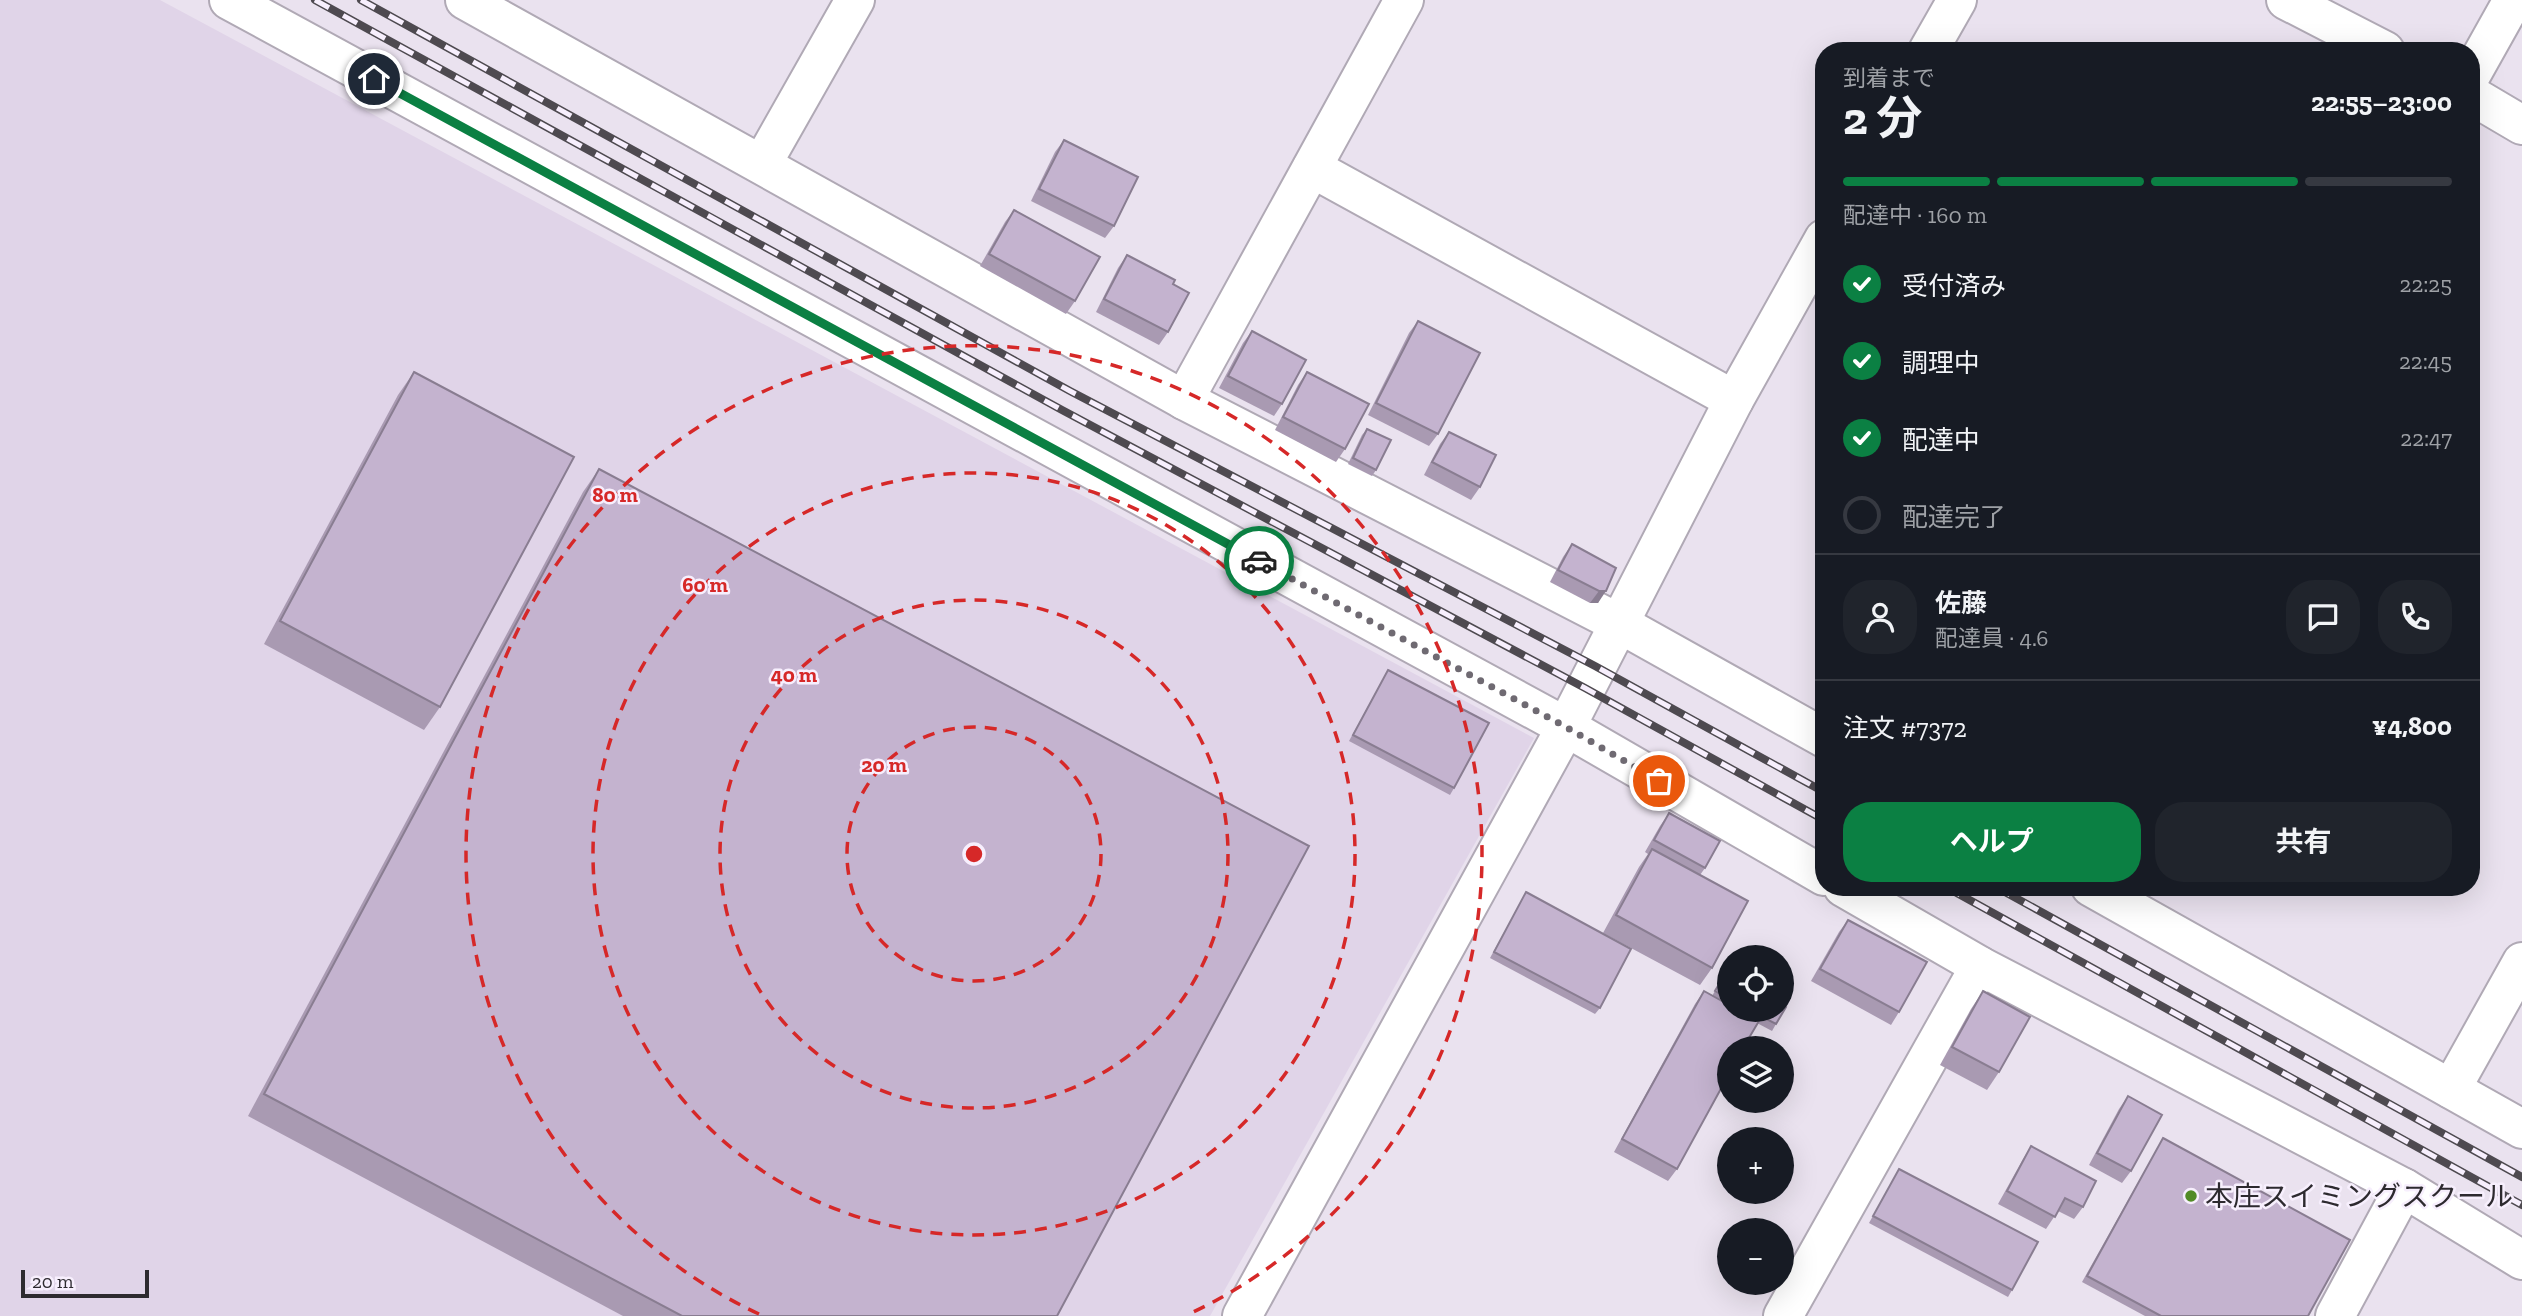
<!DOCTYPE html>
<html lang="ja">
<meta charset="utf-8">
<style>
:root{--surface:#171b24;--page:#20242c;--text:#f1f3f6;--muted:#9ea1a6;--line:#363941;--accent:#0b8043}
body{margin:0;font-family:"Zilla Slab","Noto Sans JP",serif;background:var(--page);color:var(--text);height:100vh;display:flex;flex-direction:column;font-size:26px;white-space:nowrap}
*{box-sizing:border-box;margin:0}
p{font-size:23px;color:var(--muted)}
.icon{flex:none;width:38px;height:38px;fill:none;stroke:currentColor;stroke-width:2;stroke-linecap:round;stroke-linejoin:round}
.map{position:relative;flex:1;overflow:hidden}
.drawer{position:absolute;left:1815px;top:42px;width:665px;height:854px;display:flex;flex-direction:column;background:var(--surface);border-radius:28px;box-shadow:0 7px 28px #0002}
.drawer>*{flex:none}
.controls{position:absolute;left:1717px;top:945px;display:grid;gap:14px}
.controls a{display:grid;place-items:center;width:77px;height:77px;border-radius:50%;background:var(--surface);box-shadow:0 7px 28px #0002;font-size:35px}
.scale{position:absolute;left:21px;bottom:18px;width:128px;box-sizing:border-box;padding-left:7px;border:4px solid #2d2a2f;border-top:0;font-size:19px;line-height:24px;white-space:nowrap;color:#2d2a2f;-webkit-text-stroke:5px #f7effd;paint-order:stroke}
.pin{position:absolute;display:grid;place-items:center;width:60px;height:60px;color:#fff;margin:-30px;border:4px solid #fff;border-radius:50%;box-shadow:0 2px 7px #0007}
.courier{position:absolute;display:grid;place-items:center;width:70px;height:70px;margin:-35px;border:5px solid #0b8043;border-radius:50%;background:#fff;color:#222;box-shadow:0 2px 9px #0007}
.overview em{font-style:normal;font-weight:700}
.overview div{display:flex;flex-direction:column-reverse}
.overview{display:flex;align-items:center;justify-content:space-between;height:119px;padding:0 28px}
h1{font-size:46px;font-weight:700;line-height:52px}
.bar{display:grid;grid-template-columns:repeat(4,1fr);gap:10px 7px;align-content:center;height:84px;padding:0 28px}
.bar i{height:9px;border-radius:5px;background:var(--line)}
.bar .current{background:var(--accent)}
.bar p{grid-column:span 4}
.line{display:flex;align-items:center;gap:18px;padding:0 28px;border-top:2px solid var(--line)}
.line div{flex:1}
.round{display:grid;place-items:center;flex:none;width:74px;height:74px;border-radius:28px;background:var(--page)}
ol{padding:0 28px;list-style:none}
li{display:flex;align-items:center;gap:21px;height:77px}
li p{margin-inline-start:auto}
li .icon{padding:7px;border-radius:50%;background:var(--accent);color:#fff;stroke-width:4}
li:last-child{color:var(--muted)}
li i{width:38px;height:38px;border:4px solid var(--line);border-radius:50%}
.cta{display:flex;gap:14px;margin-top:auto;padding:14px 28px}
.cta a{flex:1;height:80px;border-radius:28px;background:var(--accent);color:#fff;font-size:28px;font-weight:700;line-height:80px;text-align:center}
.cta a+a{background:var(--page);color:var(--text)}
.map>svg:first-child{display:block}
.built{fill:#e0d4e8}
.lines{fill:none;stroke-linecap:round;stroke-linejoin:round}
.minor-casing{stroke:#b0a9b5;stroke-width:42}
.tertiary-casing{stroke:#b0a9b5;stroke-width:42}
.minor{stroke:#fff;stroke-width:38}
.tertiary{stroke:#fff;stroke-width:38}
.rail-casing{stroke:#4e4a50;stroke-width:8}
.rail{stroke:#f7effd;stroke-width:5;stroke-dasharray:16;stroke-linecap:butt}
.wall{fill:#a99ab2}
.shaded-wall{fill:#897d91}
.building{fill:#c4b3cf;stroke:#897d91;stroke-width:2}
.done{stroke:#6f6a72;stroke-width:7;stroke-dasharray:0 12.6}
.route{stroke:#0b8043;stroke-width:9}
.ring{fill:none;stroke:#d62828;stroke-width:3.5;stroke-dasharray:12 9}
.poi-dot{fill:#528b26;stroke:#f7effd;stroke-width:2.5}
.labels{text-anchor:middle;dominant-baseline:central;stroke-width:5;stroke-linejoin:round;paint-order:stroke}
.poi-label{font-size:28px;fill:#2d2a2f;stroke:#f7effd;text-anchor:start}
.centre{fill:#d62828;stroke:#f7effd;stroke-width:3.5}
.ring-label{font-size:21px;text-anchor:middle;font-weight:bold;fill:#d62828;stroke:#f7effd;stroke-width:5;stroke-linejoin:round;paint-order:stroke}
</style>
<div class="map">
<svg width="2522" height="1316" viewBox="0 0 2522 1316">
<rect width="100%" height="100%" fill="#eae2ef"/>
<path class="built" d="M0,0H160L1534,738L1210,1316H0Z"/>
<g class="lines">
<defs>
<g id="minor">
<path d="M229,0L1566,727L1824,876"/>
<path d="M465,0L1184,400L1620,624L1824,738"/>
<path d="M2471,75L2513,0"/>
<path d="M762,164L855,0"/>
<path d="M1312,168L1734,400"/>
<path d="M1184,400L1404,0"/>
<path d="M1843,887L1980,966L2404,1188L2522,1260"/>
<path d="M2091,887L2522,1129"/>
<path d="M2451,1089L2522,962"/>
<path d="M1783,1316L1980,966"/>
<path d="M2335,1316L2404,1188"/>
</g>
<g id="tertiary">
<path d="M2286,0L2385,51"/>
<path d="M1928,51L1957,0"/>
<path d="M2471,95L2522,125"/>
<path d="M1242,1316L1566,727L1734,400L1824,239"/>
</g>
</defs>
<use href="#minor" class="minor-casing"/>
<use href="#tertiary" class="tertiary-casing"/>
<use href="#minor" class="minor"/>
<use href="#tertiary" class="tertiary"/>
<defs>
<g id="rail">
<path d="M315,0L1062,410L1585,688L1824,820"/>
<path d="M361,0L1070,391L1595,666L1824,792"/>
<path d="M1946,887L2522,1205"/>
<path d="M1996,887L2522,1177"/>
</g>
</defs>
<use href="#rail" class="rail-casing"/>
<use href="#rail" class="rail"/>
</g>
<g class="wall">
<path d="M1064,140L1114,226L1105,238L1031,201L1055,152Z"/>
<path d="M1014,210L1075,301L1066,314L980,266L1005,222Z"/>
<path d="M1127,255L1173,284L1168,332L1159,345L1096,312L1118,268Z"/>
<path d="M1418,321L1438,434L1429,446L1368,415L1409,333Z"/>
<path d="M1252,331L1282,404L1274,416L1219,388L1243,343Z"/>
<path d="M414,372L440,707L424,730L264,644L398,395Z"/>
<path d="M1307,372L1345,449L1336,462L1275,430L1298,385Z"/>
<path d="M1367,429L1376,470L1372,476L1348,464L1362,435Z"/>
<path d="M1449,432L1480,487L1471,500L1424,475L1440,444Z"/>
<path d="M599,469L1057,1316H623L248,1116L583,492Z"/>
<path d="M1572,544L1616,568L1598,603H1590L1550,582L1563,557Z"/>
<path d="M1388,670L1454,788L1450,795L1349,741Z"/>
<path d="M1669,813L1705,868L1700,875L1712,968L1700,985L1603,933L1639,867L1648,854L1645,852L1660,826Z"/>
<path d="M1526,892L1600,1008L1595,1014L1490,958Z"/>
<path d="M1848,920L1899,1012L1891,1025L1811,981L1839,932Z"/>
<path d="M1721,981L1728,985L1729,983V1010H1782L1776,1024L1772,1031L1757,1023L1677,1169L1668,1181L1614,1152L1695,1004L1704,991L1712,996Z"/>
<path d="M1983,991L1999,1072L1987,1090L1940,1065L1971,1009Z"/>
<path d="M2128,1096L2131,1171L2122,1183L2089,1165L2119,1109Z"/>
<path d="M2163,1138L2308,1316H2145L2082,1282Z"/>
<path d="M2031,1146L2083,1207L2074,1219L2058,1211L2046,1229L1998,1204L2023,1159Z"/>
<path d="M1899,1169L2012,1290L2008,1297L1869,1223Z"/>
</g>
<path class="shaded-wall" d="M1599,591H1606L1598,603H1590Z"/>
<g class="building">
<path d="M1064,140L1138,177L1114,226L1039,189Z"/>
<path d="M1014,210L1100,257L1075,301L989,254Z"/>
<path d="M1127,255L1175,280L1173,284L1189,293L1168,332L1104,299Z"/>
<path d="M1418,321L1480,353L1438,434L1376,403Z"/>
<path d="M1252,331L1306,360L1282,404L1228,376Z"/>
<path d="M414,372L574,457L440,707L280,621Z"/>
<path d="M1307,372L1369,404L1345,449L1283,417Z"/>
<path d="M1367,429L1391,440L1376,470L1353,458Z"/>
<path d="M1449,432L1496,455L1480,487L1432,462Z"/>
<path d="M599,469L1309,846L1057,1316H682L264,1094Z"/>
<path d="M1572,544L1616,568L1606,591H1599L1558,570Z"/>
<path d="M1388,670L1489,723L1454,788L1353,735Z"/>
<path d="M1669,813L1720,841L1705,868L1654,840Z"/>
<path d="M1652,849L1748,901L1712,968L1616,915Z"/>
<path d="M1526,892L1631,949L1600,1008L1494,952Z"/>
<path d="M1848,920L1927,962L1899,1012L1820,969Z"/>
<path d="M1721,981L1729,985V999L1715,991Z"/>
<path d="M1704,991L1729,1005V1010H1738L1759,1021L1743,1048H1729V1074L1677,1169L1622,1139Z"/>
<path d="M1983,991L2030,1017L1999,1072L1952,1047Z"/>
<path d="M1782,1004L1786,1007L1776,1024L1749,1010H1782Z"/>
<path d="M2128,1096L2162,1115L2131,1171L2097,1153Z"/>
<path d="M2163,1138L2350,1240L2308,1316H2161L2087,1276Z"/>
<path d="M2031,1146L2096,1181L2083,1207L2065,1198L2055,1217L2007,1191Z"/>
<path d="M1899,1169L2038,1242L2012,1290L1873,1216Z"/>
</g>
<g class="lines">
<path class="done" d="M1259,561L1566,727L1659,781"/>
<path class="route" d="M374,79L1259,561"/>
</g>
<g class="ring">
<circle cx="974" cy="854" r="127"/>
<circle cx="974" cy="854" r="254"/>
<circle cx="974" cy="854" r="381"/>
<path d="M759 1314A508 508 0 1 1 1189 1314"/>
</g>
<circle class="poi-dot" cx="2191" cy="1196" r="7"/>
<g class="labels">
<g class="poi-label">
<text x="2205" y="1196">本庄スイミングスクール</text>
</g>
</g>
<circle cx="974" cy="854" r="10" class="centre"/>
<g class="ring-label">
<text x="615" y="502">80 m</text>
<text x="705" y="592">60 m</text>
<text x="794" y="682">40 m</text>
<text x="884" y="772">20 m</text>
</g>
</svg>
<div class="controls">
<a><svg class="icon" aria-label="locate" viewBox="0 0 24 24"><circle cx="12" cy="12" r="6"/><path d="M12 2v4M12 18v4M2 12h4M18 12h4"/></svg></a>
<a><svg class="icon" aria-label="layers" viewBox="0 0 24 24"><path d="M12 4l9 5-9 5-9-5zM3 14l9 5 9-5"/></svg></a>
<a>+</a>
<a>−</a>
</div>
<div class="scale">20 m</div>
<div class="pin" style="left:1659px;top:781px;background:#ea580c"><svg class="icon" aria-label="bag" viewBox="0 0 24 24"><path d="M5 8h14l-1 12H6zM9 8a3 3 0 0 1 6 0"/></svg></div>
<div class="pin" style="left:374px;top:79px;background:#1f2937"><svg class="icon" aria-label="home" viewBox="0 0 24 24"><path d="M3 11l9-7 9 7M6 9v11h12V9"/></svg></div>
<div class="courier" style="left:1259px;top:561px"><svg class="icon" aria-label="car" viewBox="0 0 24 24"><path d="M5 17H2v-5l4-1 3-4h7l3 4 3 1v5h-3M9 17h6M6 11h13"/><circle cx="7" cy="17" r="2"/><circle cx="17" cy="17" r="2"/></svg></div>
<section class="drawer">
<div class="overview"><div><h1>2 分</h1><p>到着まで</p></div><em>22:55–23:00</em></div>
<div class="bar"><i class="current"></i><i class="current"></i><i class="current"></i><i></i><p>配達中 · 160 m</p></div>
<ol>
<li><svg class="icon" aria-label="check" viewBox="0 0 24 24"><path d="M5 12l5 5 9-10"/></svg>受付済み<p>22:25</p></li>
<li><svg class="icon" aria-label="check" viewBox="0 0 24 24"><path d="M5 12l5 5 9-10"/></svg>調理中<p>22:45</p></li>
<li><svg class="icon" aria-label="check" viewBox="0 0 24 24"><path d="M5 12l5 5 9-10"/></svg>配達中<p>22:47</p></li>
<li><i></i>配達完了</li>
</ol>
<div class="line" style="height:126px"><a class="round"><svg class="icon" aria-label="person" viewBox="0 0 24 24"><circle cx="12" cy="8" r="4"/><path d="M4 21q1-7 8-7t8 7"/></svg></a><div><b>佐藤</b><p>配達員 · 4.6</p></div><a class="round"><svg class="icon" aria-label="chat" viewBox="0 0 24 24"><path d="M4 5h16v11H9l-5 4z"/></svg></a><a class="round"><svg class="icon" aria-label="phone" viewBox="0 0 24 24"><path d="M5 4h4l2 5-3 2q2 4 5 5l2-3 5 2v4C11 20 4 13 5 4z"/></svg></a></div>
<div class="line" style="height:91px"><div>注文 #7372</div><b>¥4,800</b></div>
<div class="cta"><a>ヘルプ</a><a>共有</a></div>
</section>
</div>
